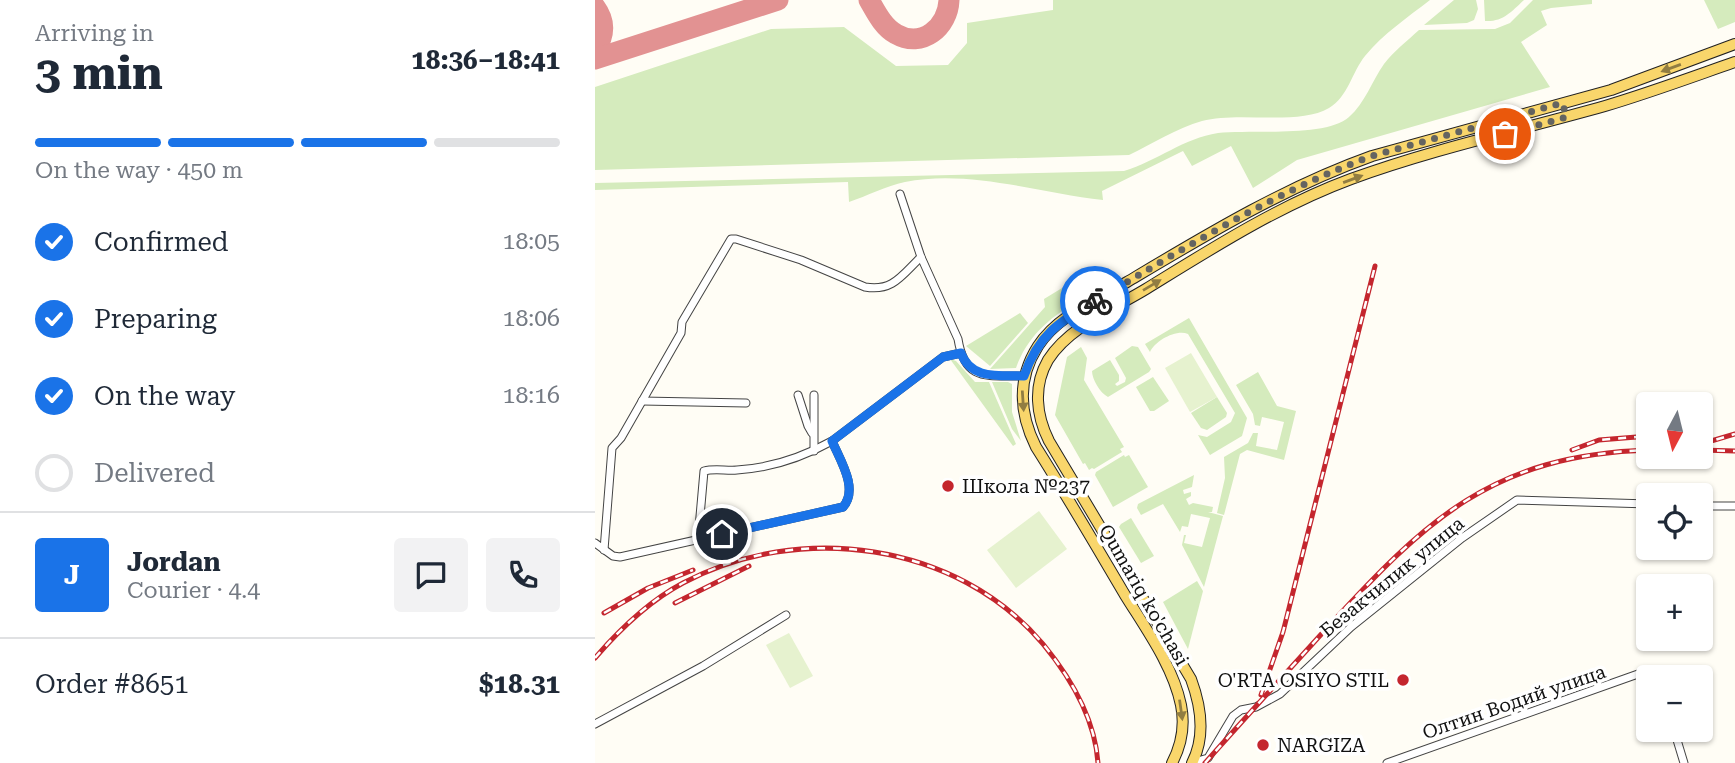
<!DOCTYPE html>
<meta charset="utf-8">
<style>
:root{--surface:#fff;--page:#f2f2f3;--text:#1f2937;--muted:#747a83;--line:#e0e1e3;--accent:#1a73e8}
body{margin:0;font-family:"Roboto Serif",serif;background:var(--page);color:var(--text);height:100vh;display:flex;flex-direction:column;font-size:26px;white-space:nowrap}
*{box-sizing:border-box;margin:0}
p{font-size:23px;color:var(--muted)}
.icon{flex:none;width:38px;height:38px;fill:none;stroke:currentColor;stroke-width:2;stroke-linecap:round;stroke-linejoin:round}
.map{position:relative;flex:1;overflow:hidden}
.details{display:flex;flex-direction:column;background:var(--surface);width:595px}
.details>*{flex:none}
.needle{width:46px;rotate:187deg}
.buttons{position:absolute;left:1041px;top:392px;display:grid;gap:14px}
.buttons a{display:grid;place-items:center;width:77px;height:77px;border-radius:7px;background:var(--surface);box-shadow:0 2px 5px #0004;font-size:35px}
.pin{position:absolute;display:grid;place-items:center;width:60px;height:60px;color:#fff;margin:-30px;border:4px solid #fff;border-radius:50%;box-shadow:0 2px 7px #0007}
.courier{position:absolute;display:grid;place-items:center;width:70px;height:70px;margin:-35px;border:5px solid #1a73e8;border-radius:50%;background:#fff;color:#222;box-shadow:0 2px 9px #0007}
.summary em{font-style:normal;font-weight:700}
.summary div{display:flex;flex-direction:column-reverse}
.summary{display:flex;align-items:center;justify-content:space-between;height:119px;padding:0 35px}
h1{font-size:46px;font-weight:700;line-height:52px}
.bar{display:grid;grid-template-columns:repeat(4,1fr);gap:10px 7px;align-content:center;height:84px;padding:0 35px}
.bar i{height:9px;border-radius:5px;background:var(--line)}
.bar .selected{background:var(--accent)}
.bar p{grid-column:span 4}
.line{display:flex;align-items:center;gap:18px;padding:0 35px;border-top:2px solid var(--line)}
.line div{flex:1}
.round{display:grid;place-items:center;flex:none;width:74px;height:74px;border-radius:7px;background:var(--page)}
ol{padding:0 35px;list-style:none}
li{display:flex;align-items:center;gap:21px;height:77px}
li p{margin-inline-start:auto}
li .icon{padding:7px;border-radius:50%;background:var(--accent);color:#fff;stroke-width:4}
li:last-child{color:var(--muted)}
li i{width:38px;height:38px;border:4px solid var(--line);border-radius:50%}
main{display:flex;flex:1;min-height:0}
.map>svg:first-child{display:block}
.green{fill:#d5ebbd}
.pitch{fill:#e6f2cf}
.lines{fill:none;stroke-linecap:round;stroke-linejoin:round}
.taxiway{stroke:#e29292;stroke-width:21}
.minor-casing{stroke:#444;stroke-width:9}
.primary-casing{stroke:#222;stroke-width:12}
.minor{stroke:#fff;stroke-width:7}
.primary{stroke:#f9d66b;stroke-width:10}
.rail-casing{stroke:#c4262e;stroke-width:5}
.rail{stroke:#fff;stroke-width:2.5;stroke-dasharray:8;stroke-linecap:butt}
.oneway{fill:#917d42}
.done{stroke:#646461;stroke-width:7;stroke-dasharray:0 12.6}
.route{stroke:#1a73e8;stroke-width:9}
.poi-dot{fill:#c4262e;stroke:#fff;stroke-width:2.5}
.labels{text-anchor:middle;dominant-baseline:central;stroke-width:7;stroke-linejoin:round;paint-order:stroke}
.poi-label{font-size:19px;fill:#111;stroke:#fff;text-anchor:start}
.street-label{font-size:19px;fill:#111;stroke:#fff}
</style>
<main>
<section class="details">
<div class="summary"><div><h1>3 min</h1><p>Arriving in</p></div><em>18:36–18:41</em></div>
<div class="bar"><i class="selected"></i><i class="selected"></i><i class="selected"></i><i></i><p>On the way · 450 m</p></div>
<ol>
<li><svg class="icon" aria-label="check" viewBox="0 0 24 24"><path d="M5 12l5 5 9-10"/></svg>Confirmed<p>18:05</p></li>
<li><svg class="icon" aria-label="check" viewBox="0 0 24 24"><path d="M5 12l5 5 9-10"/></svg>Preparing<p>18:06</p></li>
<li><svg class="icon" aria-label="check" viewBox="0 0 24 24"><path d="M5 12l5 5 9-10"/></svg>On the way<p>18:16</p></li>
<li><i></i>Delivered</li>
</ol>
<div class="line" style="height:126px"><b class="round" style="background:var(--accent);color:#fff">J</b><div><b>Jordan</b><p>Courier · 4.4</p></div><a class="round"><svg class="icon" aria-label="chat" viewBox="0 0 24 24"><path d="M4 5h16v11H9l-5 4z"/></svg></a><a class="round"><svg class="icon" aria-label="phone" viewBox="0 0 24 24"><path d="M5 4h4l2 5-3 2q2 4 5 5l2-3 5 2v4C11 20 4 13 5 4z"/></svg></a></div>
<div class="line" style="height:91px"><div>Order #8651</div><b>$18.31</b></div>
</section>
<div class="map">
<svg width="1140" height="763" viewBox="0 0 1140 763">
<rect width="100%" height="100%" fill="#fffdf5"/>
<g class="green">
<path d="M458,0H835C813,17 788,34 770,56C757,72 753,97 734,108C704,126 643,111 607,121C582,128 557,144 534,155L0,170V87L176,29L249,27L301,66L353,65L372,43V23L458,10Z"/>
<path d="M859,0H881L883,9L879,20L872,23L829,25Z"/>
<path d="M889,0H929C916,12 908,22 890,21Z"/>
<path d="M938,0H997V4L956,8L946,11L952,25L926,42L955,87L702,160L658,188L636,146L597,166L588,151L507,191L508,200C444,193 374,169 310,182C291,186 272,196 254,202L253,182L0,190V183L529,171C562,161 589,138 623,133C654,129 731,138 754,117C770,103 777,81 789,64C799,51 812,41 824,30L900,29L915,23Z"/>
<path d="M1109,0H1140V22L1123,29Z"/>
<path d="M472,285L481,302C453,319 432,337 421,368L395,369L450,307L449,299Z"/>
<path d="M425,313L433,323L395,366L371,346Z"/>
<path d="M594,318L652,418L647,436L615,455L603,435L612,437L636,422L640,413L593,334C581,329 560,341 555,352L550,344Z"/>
<path d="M537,346L543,347L556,369L554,372L513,397C505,393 497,379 497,371L515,360L524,375V381L520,384L522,386L530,382L531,378L520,358Z"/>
<path d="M486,347L492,358L489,380L529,447L525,449L527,452L499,469L497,468L494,470L490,463L488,464L460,415L472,357Z"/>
<path d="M355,359L361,361L380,382H394L421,444L418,446Z"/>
<path d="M663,372L682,406L701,411L689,460L652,450L645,454L629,515L622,513L630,478L629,457L653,443L658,433H663L661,446L682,450L689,422L667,417L665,426L660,425L658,414L641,385Z"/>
<path d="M558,377L574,401L559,411H555L541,387Z"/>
<path d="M397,382H413L417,384V412L426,441L417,429Z"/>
<path d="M622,397L632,413L631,417L612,430L606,428L596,413Z"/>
<path d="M529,455L530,457L534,455L553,487L518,507L500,475L501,472Z"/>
<path d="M599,475L597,487L588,490L589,494L596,492V496L591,499L594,505L598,503L618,507L617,512H613L628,516L609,587L587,545L589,535H591L589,543L607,547L615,518L596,514L593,527L587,526L585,532L568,504L546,515L542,508L543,504Z"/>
<path d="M536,518L559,556L546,563L524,527L526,524Z"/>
<path d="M602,581L608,591L593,649L568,602Z"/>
</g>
<g class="pitch">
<path d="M596,353L622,397L595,412L570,368Z"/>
<path d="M444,511L472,549L421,588L392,550Z"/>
<path d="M194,633L218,676L195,688L171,645Z"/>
</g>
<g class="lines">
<g class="taxiway">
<path d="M274,0C281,12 288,27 301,34C327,49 353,27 354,0"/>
<path d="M0,7C11,22 10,35 0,50"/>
<path d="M0,59L183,0"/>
</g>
<defs>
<g id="minor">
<path d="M305,194L326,257L363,339C370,383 393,375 429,376"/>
<path d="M203,395L213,426L217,433"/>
<path d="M47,401L151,403"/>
<path d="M219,451V395"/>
<path d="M1106,506H1140"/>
<path d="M103,539L109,471C120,468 131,471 142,470C176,468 208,457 237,441L348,357L366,353"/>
<path d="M0,543L18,556L25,557L248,507C264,489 245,460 237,441"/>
<path d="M9,550L17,448L26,438L86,333L87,322L136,239H141L206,260L270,287C298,292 307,275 326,257"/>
<path d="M0,724L108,666L191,615"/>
<path d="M1079,730L1089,763"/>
<path d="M599,762L613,758L638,716L646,710L661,707L685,694L756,627L867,538L922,500L1054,504"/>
<path d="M792,763L1043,674L1056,677"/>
</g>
<g id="primary">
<path d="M577,763C586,746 590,725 586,705C578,666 551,629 530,595C501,546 472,496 441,447C424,413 422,379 443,346C462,316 501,300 532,282C611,235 690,187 777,156L1016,90L1140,44"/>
<path d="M597,763C611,736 606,706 596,679L454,441C441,415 438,386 453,360C474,327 518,309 551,289C616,249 683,206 756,179C838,149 925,130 1010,106C1054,93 1097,77 1140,62"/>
</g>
</defs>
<use href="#minor" class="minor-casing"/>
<use href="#primary" class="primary-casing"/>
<use href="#minor" class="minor"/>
<use href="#primary" class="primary"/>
<defs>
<g id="rail">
<path d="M1106,444L1140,434"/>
<path d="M977,450L1004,440L1054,436"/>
<path d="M1106,450L1140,451"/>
<path d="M80,603L154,566"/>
<path d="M9,613L53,588L98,570"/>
<path d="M0,658C25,629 54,601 88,583C204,521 362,542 448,644C476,678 500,719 503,763"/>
<path d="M666,695L688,632L780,266"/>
<path d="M610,763C650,718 691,673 731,629C831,520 897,455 1054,450"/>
</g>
</defs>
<use href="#rail" class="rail-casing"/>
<use href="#rail" class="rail"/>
</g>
<defs><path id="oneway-solid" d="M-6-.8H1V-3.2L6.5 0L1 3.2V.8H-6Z" transform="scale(1.75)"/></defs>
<g class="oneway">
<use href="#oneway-solid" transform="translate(1076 68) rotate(160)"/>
<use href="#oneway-solid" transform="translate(758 179) rotate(-20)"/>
<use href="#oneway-solid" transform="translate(557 285) rotate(-31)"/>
<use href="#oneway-solid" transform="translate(428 401) rotate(86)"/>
<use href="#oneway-solid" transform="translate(586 710) rotate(82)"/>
</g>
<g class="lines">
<path class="done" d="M500,301C590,248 679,192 777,156L967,103L972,117L910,134"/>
<path class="route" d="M127,534L248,507C264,489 245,460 237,441L348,357L366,353C376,380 404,375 429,376C443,335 465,321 500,301"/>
</g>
<g class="poi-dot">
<circle cx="353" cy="486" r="7"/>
<circle cx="808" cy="680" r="7"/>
<circle cx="668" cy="745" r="7"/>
</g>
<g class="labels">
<g class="poi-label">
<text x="367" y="486">Школа №237</text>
<text x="794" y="680" text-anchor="end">O'RTA OSIYO STIL</text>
<text x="682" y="745">NARGIZA</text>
</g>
<g class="street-label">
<text transform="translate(797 577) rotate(-39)">Безакчилик улица</text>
<text transform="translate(549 595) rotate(60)">Qumariq ko'chasi</text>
<text transform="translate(919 702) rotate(-19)">Олтин Водий улица</text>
</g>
</g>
</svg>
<div class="buttons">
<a><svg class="needle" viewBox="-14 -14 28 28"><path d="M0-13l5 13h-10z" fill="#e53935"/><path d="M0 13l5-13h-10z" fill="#747a83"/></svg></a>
<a><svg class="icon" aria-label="locate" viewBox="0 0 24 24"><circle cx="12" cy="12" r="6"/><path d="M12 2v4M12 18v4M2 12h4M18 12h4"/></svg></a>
<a>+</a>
<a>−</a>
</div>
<div class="pin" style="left:910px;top:134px;background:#ea580c"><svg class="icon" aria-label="bag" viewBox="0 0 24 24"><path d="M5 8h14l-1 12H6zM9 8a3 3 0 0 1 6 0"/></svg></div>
<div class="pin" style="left:127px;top:534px;background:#1f2937"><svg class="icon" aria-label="home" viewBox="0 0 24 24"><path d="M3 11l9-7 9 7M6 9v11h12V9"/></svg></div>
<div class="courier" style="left:500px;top:301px"><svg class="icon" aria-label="bike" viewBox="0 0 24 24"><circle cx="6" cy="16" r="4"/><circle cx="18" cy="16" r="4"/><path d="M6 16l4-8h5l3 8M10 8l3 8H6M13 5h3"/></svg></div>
</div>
</main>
